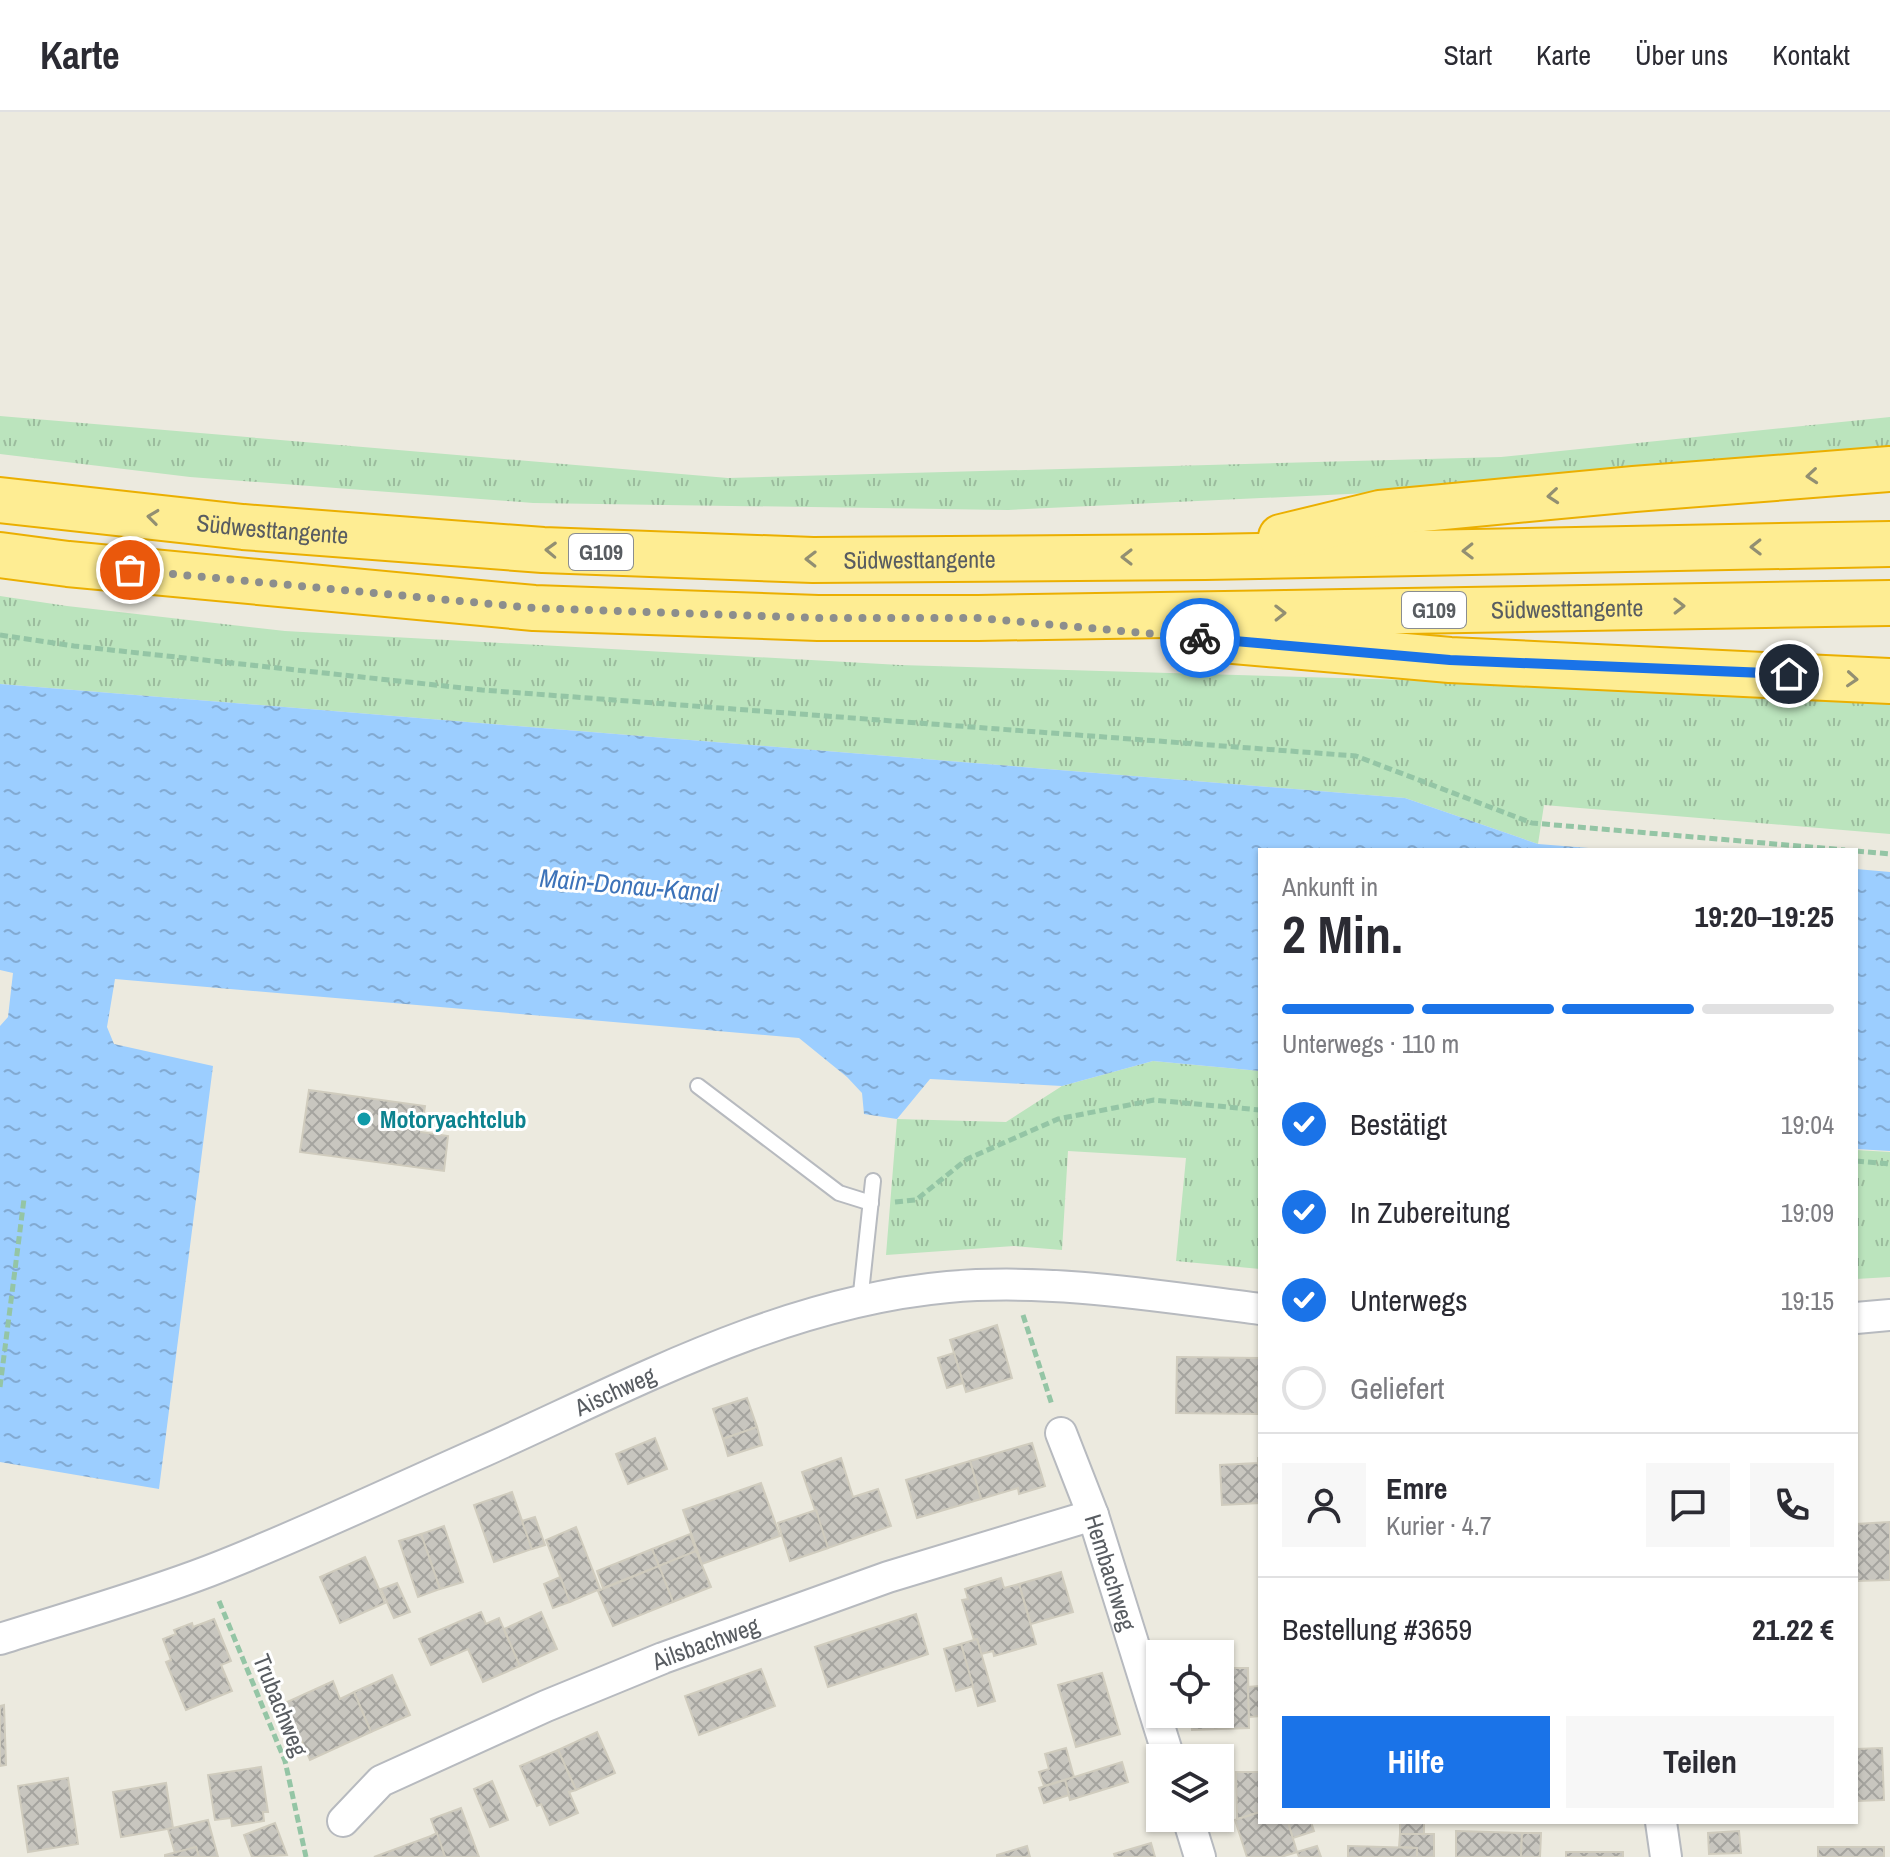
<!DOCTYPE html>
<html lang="de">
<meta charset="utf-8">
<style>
:root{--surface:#fff;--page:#f7f7f7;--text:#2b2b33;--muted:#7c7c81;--line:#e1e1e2;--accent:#1a73e8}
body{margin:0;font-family:"Archivo Narrow",sans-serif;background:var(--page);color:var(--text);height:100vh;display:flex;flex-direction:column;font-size:30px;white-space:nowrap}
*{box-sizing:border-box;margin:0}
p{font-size:26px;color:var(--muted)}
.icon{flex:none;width:44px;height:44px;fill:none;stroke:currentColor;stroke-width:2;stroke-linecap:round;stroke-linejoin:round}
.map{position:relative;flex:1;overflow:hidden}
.details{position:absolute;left:1258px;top:736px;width:600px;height:976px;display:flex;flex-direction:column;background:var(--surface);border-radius:0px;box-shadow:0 2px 6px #0004}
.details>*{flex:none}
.buttons{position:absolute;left:1146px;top:1528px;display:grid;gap:16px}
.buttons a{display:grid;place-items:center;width:88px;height:88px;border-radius:0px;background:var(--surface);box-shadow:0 2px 6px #0004;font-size:40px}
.pin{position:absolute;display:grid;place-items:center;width:68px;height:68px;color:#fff;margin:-34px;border:4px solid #fff;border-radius:50%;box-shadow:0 2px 8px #0007}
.courier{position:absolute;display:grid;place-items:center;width:80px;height:80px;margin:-40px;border:6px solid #1a73e8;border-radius:50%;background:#fff;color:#222;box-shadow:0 2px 10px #0007}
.summary em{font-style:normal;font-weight:700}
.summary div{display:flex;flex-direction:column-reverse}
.summary{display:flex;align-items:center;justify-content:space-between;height:136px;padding:0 24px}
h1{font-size:52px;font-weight:700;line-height:60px}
.bar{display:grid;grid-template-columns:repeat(4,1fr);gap:12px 8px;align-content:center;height:96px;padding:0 24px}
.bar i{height:10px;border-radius:6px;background:var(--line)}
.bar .selected{background:var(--accent)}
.bar p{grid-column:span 4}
.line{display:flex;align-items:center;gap:20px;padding:0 24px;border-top:2px solid var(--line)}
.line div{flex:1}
.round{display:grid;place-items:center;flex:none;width:84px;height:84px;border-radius:0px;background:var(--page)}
ol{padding:0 24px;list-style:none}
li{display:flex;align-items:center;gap:24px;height:88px}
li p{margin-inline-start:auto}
li .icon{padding:8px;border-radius:50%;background:var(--accent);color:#fff;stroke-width:4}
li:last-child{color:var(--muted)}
li i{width:44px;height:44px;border:4px solid var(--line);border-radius:50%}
.button{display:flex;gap:16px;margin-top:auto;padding:16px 24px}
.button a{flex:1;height:92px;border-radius:0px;background:var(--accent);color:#fff;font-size:32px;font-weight:700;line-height:92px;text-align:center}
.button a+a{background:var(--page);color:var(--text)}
header{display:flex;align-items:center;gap:48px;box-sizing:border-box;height:112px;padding:0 40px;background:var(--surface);border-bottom:2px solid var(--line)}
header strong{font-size:38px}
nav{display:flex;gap:44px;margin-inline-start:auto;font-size:28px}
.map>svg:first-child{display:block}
.grass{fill:url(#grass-tufts)}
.water{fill:url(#water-ripples)}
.building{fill:url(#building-cross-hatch);stroke:#d0ccbe;stroke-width:2}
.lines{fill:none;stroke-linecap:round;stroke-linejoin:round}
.service-casing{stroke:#b7babf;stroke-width:18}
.minor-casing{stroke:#b7babf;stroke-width:34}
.trunk-casing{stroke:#ebaf00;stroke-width:48}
.path{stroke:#94c5a5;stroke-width:5;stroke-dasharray:8 4;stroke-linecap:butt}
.service{stroke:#fff;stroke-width:14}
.minor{stroke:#fff;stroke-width:30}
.trunk{stroke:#feed93;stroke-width:44}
.oneway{stroke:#928f72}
.done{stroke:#8c8e8d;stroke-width:8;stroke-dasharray:0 14.4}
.route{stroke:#1a73e8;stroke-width:10}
.culture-dot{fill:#0f9aa8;stroke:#fff;stroke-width:3}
.labels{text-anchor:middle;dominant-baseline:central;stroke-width:6;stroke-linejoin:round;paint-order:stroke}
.shield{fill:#fff;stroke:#8a8d90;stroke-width:2}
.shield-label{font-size:22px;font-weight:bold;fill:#585c61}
.street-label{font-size:24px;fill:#585c61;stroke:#fff}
.culture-label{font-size:24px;font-weight:bold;fill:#0d838f;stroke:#fff;text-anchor:start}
.water-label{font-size:26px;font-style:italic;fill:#3d73b9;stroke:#fff}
</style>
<header>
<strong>Karte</strong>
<nav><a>Start</a><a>Karte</a><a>Über uns</a><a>Kontakt</a></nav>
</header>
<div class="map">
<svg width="1890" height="1745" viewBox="0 0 1890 1745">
<defs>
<pattern id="grass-tufts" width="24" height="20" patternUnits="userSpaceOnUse" patternTransform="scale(2)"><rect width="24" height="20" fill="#bbe4bd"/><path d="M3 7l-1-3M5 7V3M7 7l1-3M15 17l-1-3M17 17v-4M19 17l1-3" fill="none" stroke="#9bbc9d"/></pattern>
<pattern id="water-ripples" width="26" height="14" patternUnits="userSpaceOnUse" patternTransform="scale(2)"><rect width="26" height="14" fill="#9cceff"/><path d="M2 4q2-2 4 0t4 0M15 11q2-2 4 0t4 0" fill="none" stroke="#82aad2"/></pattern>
<pattern id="building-cross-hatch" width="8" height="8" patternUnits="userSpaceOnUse" patternTransform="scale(2)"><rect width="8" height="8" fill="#c8c6bf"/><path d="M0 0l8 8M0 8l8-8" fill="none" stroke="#a5a49f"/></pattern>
</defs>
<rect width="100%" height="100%" fill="#eceadf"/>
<g class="grass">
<path d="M0,304L728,366L1501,345L1890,305V349L1453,377L1008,398L533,391L190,365L0,342Z"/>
<path d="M0,484L67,494L285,519L900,553L1612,574L1890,591V722L1544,693L1538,732L1405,686L0,572Z"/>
<path d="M1153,949L1260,959V1157L1176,1149L1186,1046L1068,1039L1062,1138L1014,1134L886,1143L897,1007L1006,1010L1062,974Z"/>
<path d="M1856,1038L1890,1040V1165L1856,1167Z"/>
</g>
<g class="water">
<path d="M0,572L1405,686L1538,732L1614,738H1260V959L1153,949L1062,974L930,967L897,1007L864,1002L862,981L847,965L799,926L115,867L107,915L114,932L213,954L159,1377L0,1350V914L8,905L13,861L0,858Z"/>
<path d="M1856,757L1890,760V1039L1856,1037Z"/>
</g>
<g class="building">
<path d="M309,978L425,994L421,1020L448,1024L444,1059L300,1040Z"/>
<path d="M997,1213L1012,1266L966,1280L950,1228Z"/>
<path d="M954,1241L963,1271L947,1276L938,1246Z"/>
<path d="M1177,1245L1259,1246L1258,1302L1176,1301Z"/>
<path d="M747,1286L757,1315L723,1327L713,1297Z"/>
<path d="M757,1315L762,1333L728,1344L723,1327Z"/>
<path d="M655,1326L667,1357L628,1372L616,1342Z"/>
<path d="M1032,1331L1045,1374L1019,1382L1018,1376L981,1387L970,1349Z"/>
<path d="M1258,1345L1260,1391L1222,1393L1220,1353L1258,1351Z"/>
<path d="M841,1346L853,1385L878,1377L891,1414L828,1436L802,1360Z"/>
<path d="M970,1349L981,1387L917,1406L906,1368Z"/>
<path d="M761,1371L780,1424L702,1452L683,1398Z"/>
<path d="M512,1380L532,1437L494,1450L474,1393Z"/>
<path d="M816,1398L828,1436L790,1449L778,1411Z"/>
<path d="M535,1405L545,1433L532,1437L522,1409Z"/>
<path d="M1890,1410V1468L1856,1469V1412Z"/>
<path d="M444,1414L463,1470L440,1477L421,1422Z"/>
<path d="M576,1415L600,1477L570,1490L546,1428Z"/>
<path d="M421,1422L440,1477L418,1485L399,1429Z"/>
<path d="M690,1422L696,1439L659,1454L652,1437Z"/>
<path d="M652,1437L659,1454L603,1476L597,1459Z"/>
<path d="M696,1439L711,1475L673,1490L659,1454Z"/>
<path d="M365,1445L385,1491L340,1511L320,1465Z"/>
<path d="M659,1454L673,1490L613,1514L598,1479Z"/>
<path d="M1061,1460L1073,1500L1031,1512L1019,1472Z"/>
<path d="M560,1465L570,1490L553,1496L544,1472Z"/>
<path d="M1001,1466L1004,1476L1019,1472L1036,1532L994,1544L993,1539L981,1542L977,1527L974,1528L962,1488L968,1487L965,1477Z"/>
<path d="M397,1471L410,1500L394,1506L381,1477Z"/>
<path d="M481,1500L486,1512L499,1506L520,1554L483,1570L468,1537L431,1553L419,1527Z"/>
<path d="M541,1500L557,1537L520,1554L504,1517Z"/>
<path d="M916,1502L928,1542L828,1575L815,1535Z"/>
<path d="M214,1507L231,1549L221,1553L232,1579L186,1598L166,1550L171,1548L163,1527L176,1522L174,1518L192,1511L193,1515Z"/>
<path d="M977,1527L995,1589L978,1594L961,1532Z"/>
<path d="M961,1532L973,1574L956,1579L944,1537Z"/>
<path d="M1220,1556H1248L1249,1616L1192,1618L1191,1602H1220Z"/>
<path d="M761,1557L775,1594L699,1623L685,1584Z"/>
<path d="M1102,1561L1120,1622L1076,1635L1058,1573Z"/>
<path d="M392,1563L410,1603L371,1620L354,1580Z"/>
<path d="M333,1569L340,1587L354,1580L371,1620L310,1648L285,1591Z"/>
<path d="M1259,1574L1260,1604L1249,1605L1248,1575Z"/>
<path d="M4,1593L6,1653L0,1654V1594Z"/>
<path d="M597,1620L615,1661L576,1678L558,1638Z"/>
<path d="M1066,1636L1074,1665L1044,1674L1039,1660L1049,1657L1045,1642Z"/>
<path d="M1882,1636L1884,1688L1857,1689L1856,1637Z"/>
<path d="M558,1638L576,1678L569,1680L578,1701L550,1713L541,1692L537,1694L520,1654Z"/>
<path d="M1122,1650L1128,1670L1070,1688L1065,1668Z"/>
<path d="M261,1655L268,1700H263L264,1709L232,1714L231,1706L215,1708L208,1663Z"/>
<path d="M1236,1660H1260V1700L1237,1707Z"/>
<path d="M68,1666L78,1732L28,1740L18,1674Z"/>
<path d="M1065,1668L1069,1683L1044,1691L1039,1676Z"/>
<path d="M492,1669L508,1708L490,1715L474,1677Z"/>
<path d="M166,1671L173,1716L121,1725L113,1680Z"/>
<path d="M461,1696L479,1745H445L431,1707Z"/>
<path d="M1260,1700V1710H1288L1297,1740L1281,1745H1247L1235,1708Z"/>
<path d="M208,1708L218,1745H199L196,1735L175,1741L168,1717Z"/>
<path d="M1288,1710H1311L1314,1719L1293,1726Z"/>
<rect x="1400" y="1710" width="24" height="12"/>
<path d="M275,1711L287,1743L252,1745L244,1723Z"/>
<path d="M1456,1719L1522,1721L1521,1745H1456Z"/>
<path d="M1739,1719L1741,1741L1709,1742L1708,1721Z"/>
<path d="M437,1721L445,1745H374L431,1724Z"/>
<path d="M1522,1721H1541L1540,1745H1521Z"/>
<path d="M1400,1722H1434V1745H1417V1736L1399,1735Z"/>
<path d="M1151,1731L1155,1745H1115L1114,1742Z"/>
<path d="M1027,1734L1030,1745H997V1743Z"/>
<path d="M1317,1734L1321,1745H1299L1297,1740Z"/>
<path d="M1348,1734L1417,1736V1745H1348Z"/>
<path d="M196,1735L199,1745H165V1743Z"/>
<rect x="1818" y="1735" width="66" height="10"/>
<rect x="1566" y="1740" width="57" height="5"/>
</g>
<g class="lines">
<defs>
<g id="service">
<path d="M698,974L839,1081L871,1091"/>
<path d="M860,1190L873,1069"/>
</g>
<g id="minor">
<path d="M1856,1206L1890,1203"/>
<path id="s1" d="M1061,1321L1093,1403L1169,1646"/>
<path id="s2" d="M0,1527C70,1505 141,1485 209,1459C302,1423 393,1379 484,1339C633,1272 782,1190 948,1175C1052,1166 1157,1184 1260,1197"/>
<path d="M1188,1706L1200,1745"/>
<path id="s3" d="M343,1709L381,1669L546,1594L663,1546L888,1465L1093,1403"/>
<path d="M1661,1710L1666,1745"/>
</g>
<g id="trunk">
<path id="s4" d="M0,388L243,415L543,438L813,448L1205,445L1890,432"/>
<path d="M1281,425L1380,401L1634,377L1890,357"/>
<path id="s5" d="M0,443L68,452L534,496L818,506H978L1890,491"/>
<path d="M1211,527L1450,548L1890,569"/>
</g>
</defs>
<use href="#service" class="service-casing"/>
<use href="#minor" class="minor-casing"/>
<use href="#trunk" class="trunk-casing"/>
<g class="path">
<path d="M0,523L74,534L482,578L1356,644L1532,711L1845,738"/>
<path d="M1856,739L1890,742"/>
<path d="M1856,1049L1890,1052"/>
<path d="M895,1090L916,1088L967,1047L1058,1007L1154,988L1260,998"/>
<path d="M1023,1203L1052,1293"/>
<path d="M0,1275L24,1087"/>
<path d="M219,1489L285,1649L306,1745"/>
</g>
<use href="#service" class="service"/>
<use href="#minor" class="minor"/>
<use href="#trunk" class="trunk"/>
</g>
<defs><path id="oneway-chevron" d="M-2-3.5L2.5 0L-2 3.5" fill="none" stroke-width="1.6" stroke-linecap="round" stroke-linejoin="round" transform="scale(2)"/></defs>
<g class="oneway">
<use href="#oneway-chevron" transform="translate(1812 364) rotate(175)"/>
<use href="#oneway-chevron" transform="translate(1553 384) rotate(175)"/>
<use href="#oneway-chevron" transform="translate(153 405) rotate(-173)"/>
<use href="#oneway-chevron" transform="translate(1756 435) rotate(179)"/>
<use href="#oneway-chevron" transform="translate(551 438) rotate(-178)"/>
<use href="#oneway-chevron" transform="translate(1468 439) rotate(179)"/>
<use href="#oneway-chevron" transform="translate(1127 445) rotate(180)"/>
<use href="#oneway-chevron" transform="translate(811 447) rotate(-179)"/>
<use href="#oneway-chevron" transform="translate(1679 494) rotate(-1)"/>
<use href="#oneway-chevron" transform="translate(1280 501) rotate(-1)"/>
<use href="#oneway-chevron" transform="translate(1852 567) rotate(4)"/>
</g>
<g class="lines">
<path class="done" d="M130,458L534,496L818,506H978L1200,526"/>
<path class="route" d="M1200,526L1450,548L1789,562"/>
</g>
<circle class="culture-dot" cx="364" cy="1007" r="8"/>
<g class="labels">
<g class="shield">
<rect x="569" y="422" width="64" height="36" rx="6"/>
<rect x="1402" y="480" width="64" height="36" rx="6"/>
</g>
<g class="shield-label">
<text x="601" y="440">G109</text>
<text x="1434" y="498">G109</text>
</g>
<g class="street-label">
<text stroke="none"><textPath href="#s4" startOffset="274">Südwesttangente</textPath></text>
<text stroke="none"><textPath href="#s4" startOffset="922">Südwesttangente</textPath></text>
<text stroke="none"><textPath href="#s5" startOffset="1570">Südwesttangente</textPath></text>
<text stroke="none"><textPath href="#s2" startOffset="664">Aischweg</textPath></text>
<text stroke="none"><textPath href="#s1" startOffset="148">Hembachweg</textPath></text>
<text stroke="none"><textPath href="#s3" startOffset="408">Ailsbachweg</textPath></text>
<text transform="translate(281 1593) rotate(68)">Trubachweg</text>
</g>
<g class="culture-label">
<text x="380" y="1007">Motoryachtclub</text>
</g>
<g class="water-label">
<text transform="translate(629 773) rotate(5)">Main-Donau-Kanal</text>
</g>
</g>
</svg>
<div class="buttons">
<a><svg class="icon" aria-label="locate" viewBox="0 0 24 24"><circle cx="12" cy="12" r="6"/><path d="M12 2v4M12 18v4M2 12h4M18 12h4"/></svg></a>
<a><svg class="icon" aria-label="layers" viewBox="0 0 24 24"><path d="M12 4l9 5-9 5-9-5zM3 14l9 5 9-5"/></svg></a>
</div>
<div class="pin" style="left:130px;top:458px;background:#ea580c"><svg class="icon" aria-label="bag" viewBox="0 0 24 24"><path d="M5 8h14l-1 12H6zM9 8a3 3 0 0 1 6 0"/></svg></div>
<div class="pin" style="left:1789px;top:562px;background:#1f2937"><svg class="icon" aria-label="home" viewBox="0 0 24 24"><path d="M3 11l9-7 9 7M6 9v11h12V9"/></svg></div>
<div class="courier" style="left:1200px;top:526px"><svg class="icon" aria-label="bike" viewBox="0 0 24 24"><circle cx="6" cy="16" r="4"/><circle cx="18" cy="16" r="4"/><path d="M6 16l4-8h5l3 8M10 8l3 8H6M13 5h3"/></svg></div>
<section class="details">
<div class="summary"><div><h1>2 Min.</h1><p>Ankunft in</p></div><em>19:20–19:25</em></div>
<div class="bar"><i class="selected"></i><i class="selected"></i><i class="selected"></i><i></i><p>Unterwegs · 110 m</p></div>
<ol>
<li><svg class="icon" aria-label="check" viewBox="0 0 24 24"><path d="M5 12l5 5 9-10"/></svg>Bestätigt<p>19:04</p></li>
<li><svg class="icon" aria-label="check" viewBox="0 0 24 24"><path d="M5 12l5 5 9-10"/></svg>In Zubereitung<p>19:09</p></li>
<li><svg class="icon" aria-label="check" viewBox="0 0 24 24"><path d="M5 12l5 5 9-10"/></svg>Unterwegs<p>19:15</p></li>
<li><i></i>Geliefert</li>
</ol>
<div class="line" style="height:144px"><a class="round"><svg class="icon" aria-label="person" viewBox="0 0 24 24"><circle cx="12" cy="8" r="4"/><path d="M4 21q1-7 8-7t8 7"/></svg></a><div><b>Emre</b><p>Kurier · 4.7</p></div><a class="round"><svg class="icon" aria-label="chat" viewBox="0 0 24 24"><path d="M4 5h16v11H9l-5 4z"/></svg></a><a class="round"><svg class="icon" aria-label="phone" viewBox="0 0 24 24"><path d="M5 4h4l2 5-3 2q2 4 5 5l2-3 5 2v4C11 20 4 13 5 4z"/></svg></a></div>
<div class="line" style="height:104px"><div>Bestellung #3659</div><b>21.22 €</b></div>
<div class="button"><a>Hilfe</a><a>Teilen</a></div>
</section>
</div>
